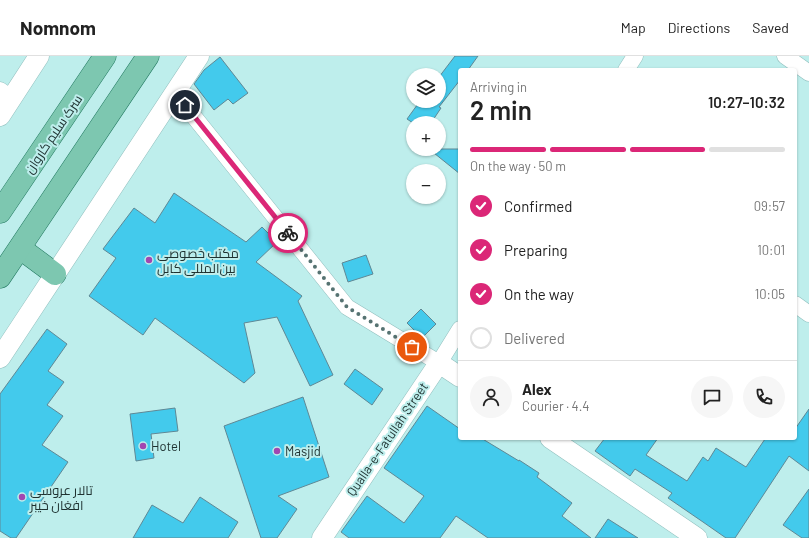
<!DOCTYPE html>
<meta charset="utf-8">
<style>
:root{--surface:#fff;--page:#f6f6f6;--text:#222;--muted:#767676;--line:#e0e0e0;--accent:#db2777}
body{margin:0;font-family:Barlow,Cairo,sans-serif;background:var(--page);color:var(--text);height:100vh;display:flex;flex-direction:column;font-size:15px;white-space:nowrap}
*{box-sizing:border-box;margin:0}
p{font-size:13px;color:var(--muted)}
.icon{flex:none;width:22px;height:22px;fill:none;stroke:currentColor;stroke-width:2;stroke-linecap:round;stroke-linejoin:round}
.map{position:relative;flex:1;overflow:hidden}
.panel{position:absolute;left:458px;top:12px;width:339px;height:372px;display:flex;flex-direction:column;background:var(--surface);border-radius:4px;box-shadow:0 1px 3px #0004}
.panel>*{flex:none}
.buttons{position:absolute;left:406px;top:12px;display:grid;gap:8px}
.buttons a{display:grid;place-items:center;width:40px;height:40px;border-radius:50%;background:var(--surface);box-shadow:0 1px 3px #0004;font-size:20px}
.pin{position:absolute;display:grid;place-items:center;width:34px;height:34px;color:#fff;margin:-17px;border:2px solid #fff;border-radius:50%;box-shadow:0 1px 4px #0007}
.courier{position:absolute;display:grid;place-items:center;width:40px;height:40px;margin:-20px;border:3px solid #db2777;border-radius:50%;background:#fff;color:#222;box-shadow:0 1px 5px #0007}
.headline em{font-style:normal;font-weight:600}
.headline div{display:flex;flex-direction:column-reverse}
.headline{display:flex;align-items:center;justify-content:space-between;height:68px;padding:0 12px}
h1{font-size:26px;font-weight:600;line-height:30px}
.bar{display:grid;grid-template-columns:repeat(4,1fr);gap:6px 4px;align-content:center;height:48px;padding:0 12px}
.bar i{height:5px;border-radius:3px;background:var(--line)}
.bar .active{background:var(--accent)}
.bar p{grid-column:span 4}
.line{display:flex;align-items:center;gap:10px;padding:0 12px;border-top:1px solid var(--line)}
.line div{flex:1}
.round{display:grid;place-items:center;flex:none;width:42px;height:42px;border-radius:21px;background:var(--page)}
ol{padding:0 12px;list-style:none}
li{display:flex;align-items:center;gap:12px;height:44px}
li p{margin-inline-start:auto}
li .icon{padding:4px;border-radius:50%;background:var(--accent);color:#fff;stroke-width:4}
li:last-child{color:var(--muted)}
li i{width:22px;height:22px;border:2px solid var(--line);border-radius:50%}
header{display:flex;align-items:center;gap:24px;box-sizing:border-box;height:56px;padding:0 20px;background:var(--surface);border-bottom:1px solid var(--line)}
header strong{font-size:19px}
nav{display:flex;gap:22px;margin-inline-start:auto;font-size:14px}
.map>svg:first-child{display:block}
.building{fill:#43caec;stroke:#5f8895}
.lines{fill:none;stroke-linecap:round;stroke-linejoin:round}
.minor-casing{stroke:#91bfbe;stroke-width:17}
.tertiary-casing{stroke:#91bfbe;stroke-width:21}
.primary-casing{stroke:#237a61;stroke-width:23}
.minor{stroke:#fff;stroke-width:16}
.tertiary{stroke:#fff;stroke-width:20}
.primary{stroke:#7dc7b0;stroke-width:22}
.done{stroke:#567372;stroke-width:4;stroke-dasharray:0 7.2}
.route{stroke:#db2777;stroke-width:5}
.poi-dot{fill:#a146b1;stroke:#beeeec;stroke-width:1.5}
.labels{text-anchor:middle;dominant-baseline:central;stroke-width:4;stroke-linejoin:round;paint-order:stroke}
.street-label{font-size:13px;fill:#1e3130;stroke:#beeeec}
.poi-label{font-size:13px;fill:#1e3130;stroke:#beeeec;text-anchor:start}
</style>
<header>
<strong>Nomnom</strong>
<nav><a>Map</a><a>Directions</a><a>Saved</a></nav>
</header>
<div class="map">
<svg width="809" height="482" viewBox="0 0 809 482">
<rect width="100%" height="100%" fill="#beeeec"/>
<g class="building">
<path d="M455,0H478L468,14H460V24L439,51L441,52L431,67H413L407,63L420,45H439V21Z"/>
<path d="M220,1L248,37L233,48L228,43L214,54L194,28L204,14Z"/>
<path d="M429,93H460V118Z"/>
<path d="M174,137L246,186L262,171L277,186L256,206L302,240L298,245L333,319L310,330L277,261L244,267L255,317L244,327L155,262L143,279L89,240L116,202L103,193L134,152L155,167Z"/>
<path d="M366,199L373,218L348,226L342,207Z"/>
<path d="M421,253L436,268L422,282L407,267Z"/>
<path d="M47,273L67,288L48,315L64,326L47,349L63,360L42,389L68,406L16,482H11L0,475V338Z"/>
<path d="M355,313L383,333L372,349L344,328Z"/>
<path d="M303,341L329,421L278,440L297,453L277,482H261L224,370Z"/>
<path d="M427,350L460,373V382H481L519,405V404L539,417L537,421L572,447L562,460L591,482H488L456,460L440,482H349L341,476L367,440L404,467L424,440L384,412Z"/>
<path d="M175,352L178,375L151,378L154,402L136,405L130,358Z"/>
<path d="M809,353V415L789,400L735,482H726L703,466L668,442L672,437L635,413L630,420L595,395L605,382H658L646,399L687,425L703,401L708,405L716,392L746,411L765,383L763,382H795V373Z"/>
<path d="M809,433V482H802L783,469Z"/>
<path d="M200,441L238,466L228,482H133L152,449L183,467Z"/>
<path d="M608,463L638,482H595Z"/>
</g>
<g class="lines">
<defs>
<g id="minor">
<path d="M785,0L809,17"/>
<path d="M626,14L635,0"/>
<path d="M0,34L11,42"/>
<path d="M175,37L347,251L439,307L460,273"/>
<path d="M795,248L809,258"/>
</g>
<g id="tertiary">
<path d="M0,60L39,0"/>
<path d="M0,302L199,0"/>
<path d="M550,382L697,482"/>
<path d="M322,482L439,307L460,321"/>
</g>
<g id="primary">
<path d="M0,156L105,0"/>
<path d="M20,192L55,218"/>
<path d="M0,221L148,0"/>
</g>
</defs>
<use href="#minor" class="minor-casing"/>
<use href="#tertiary" class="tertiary-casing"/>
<use href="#primary" class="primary-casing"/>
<use href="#minor" class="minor"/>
<use href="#tertiary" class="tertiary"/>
<use href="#primary" class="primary"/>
</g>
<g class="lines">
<path class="done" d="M288,177L347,251L412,291"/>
<path class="route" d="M185,49L288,177"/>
</g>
<g class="poi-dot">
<circle cx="149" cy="204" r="4"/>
<circle cx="143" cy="390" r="4"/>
<circle cx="277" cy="395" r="4"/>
<circle cx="22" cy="441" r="4"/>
</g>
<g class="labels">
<g class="street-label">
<text transform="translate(53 78) rotate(-56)">سرک سلیم کاروان</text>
<text transform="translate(387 383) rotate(-56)">Qualla-e-Fatullah Street</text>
</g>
<g class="poi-label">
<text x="157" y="197">مکتب خصوصی<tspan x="157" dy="15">بین‌المللی کابل</tspan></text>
<text x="151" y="390">Hotel</text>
<text x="285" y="395">Masjid</text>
<text x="30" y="434">تالار عروسی<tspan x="30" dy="15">افغان خیبر</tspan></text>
</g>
</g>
</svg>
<div class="buttons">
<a><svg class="icon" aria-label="layers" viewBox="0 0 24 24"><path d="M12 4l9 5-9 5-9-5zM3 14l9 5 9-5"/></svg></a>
<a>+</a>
<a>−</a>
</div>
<div class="pin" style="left:412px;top:291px;background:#ea580c"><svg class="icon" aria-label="bag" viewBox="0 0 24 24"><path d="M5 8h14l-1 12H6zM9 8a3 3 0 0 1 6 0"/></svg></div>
<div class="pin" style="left:185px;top:49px;background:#1f2937"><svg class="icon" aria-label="home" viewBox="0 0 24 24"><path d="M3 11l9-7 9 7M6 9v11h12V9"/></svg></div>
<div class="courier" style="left:288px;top:177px"><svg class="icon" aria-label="bike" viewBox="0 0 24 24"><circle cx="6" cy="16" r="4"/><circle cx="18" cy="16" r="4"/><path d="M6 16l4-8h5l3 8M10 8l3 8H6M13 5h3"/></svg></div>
<section class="panel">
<div class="headline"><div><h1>2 min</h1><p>Arriving in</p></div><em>10:27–10:32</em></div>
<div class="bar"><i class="active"></i><i class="active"></i><i class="active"></i><i></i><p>On the way · 50 m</p></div>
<ol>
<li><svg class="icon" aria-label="check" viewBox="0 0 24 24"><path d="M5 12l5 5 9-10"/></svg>Confirmed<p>09:57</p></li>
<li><svg class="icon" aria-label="check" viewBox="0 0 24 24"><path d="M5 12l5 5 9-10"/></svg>Preparing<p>10:01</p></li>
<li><svg class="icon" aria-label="check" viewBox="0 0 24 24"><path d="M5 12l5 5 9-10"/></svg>On the way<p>10:05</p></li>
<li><i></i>Delivered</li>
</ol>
<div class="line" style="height:72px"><a class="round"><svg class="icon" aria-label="person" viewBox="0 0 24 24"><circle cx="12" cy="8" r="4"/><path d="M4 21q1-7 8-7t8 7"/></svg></a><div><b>Alex</b><p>Courier · 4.4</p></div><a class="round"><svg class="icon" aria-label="chat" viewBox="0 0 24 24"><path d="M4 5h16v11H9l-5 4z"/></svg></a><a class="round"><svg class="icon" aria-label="phone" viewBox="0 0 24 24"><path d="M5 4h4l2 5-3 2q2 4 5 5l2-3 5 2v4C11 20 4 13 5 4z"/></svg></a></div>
</section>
</div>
